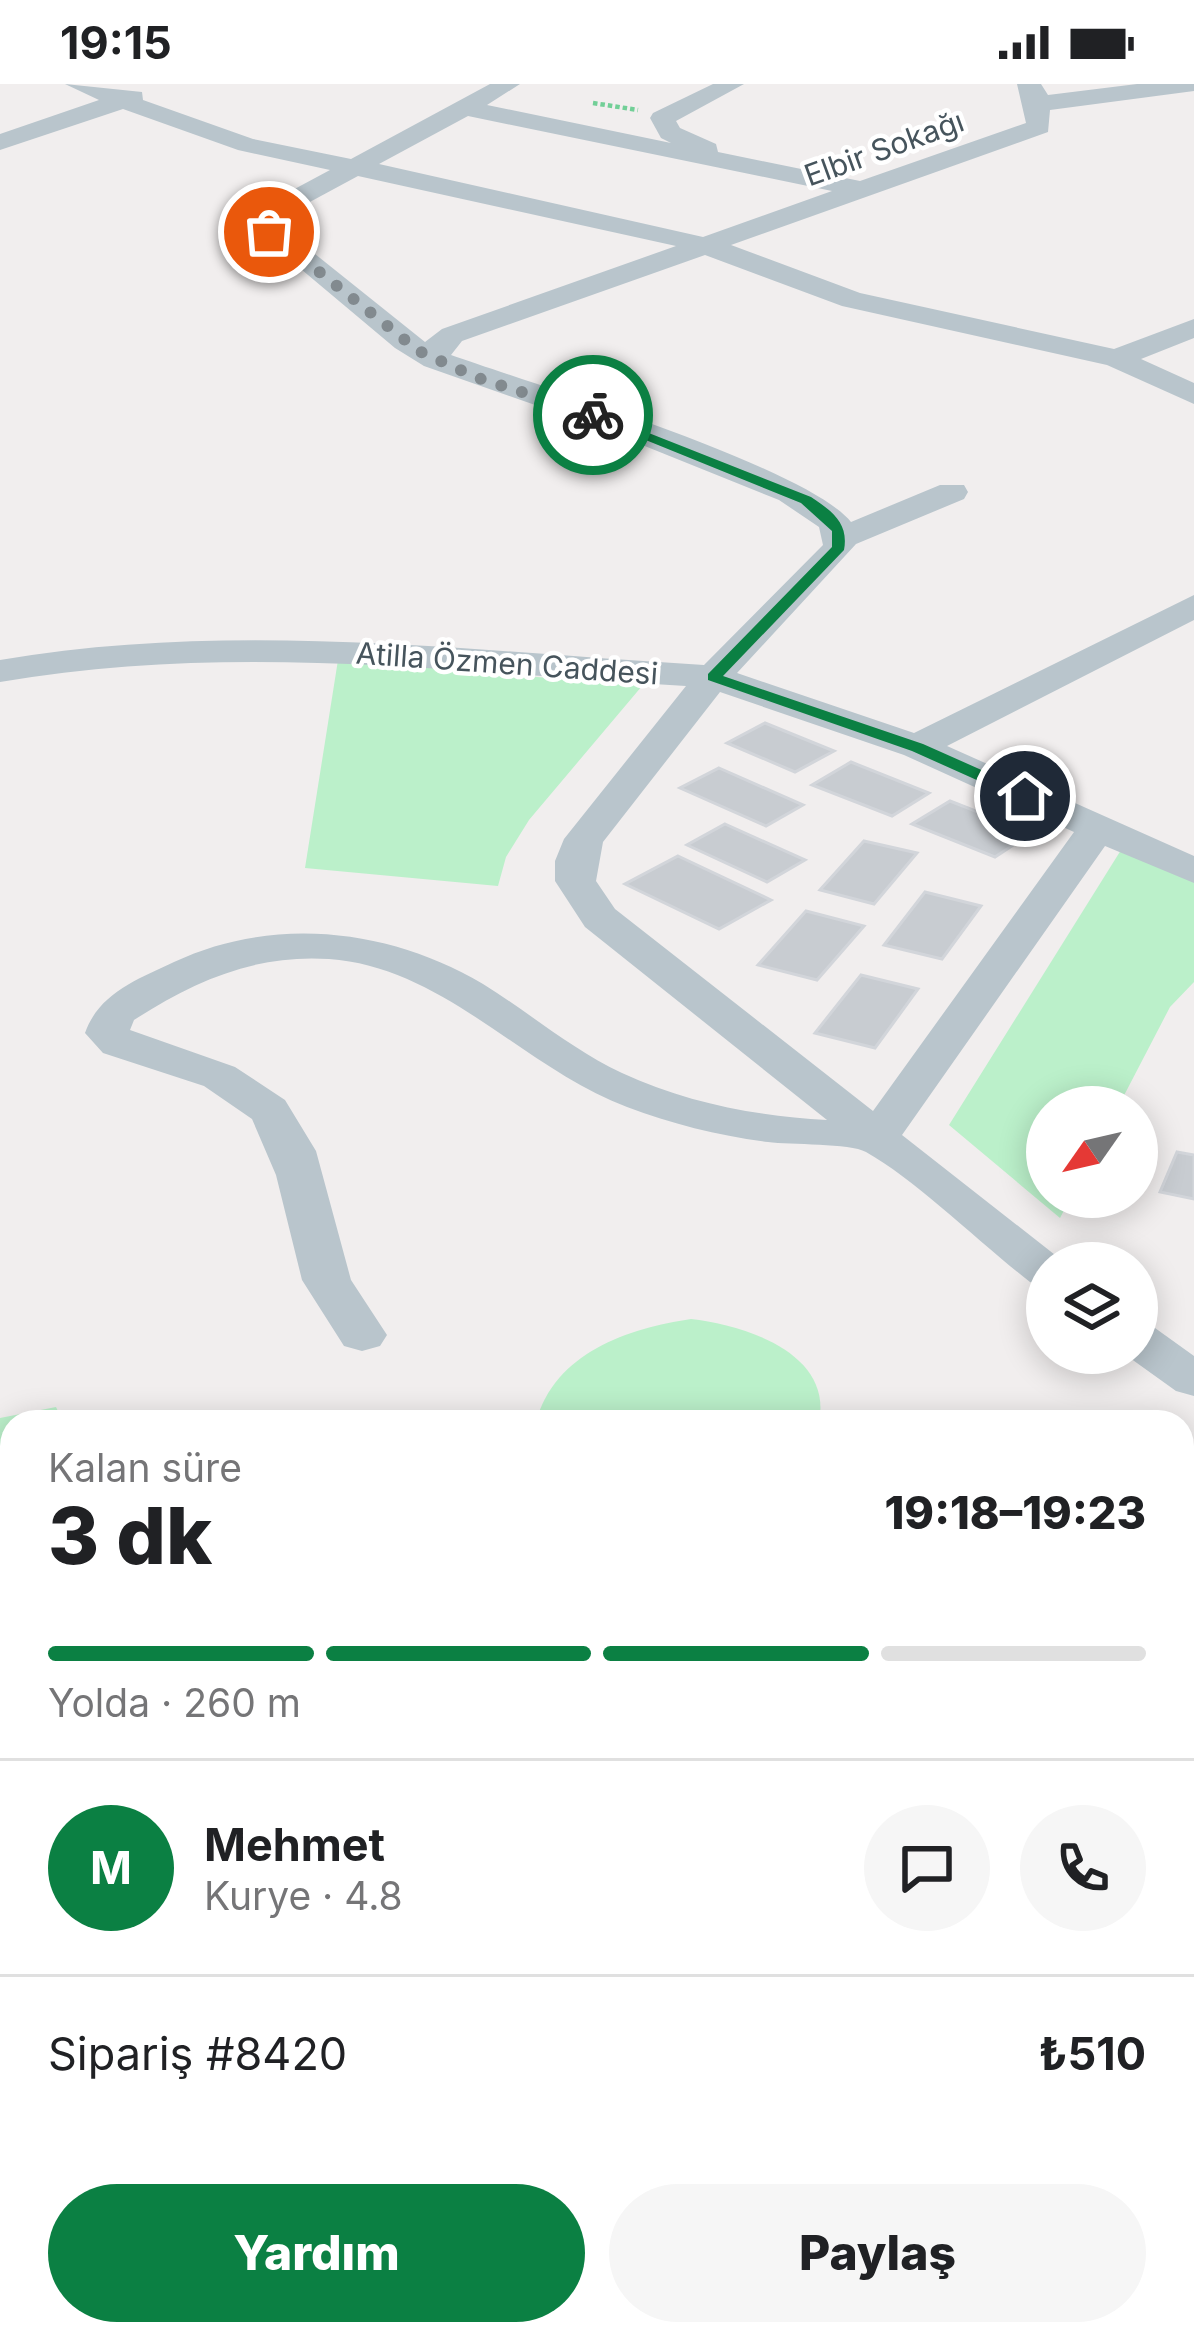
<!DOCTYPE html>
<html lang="tr">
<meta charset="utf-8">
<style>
:root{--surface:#fff;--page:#f6f6f6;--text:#202124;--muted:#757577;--line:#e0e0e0;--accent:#0b8043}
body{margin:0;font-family:Inter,sans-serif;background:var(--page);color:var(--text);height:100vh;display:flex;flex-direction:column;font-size:45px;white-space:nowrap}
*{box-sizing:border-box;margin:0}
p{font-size:39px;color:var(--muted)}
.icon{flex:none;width:66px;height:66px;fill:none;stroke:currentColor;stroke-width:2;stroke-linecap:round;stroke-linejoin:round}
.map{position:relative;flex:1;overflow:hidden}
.sheet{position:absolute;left:0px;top:1326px;width:1194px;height:936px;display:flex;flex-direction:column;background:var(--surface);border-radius:36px 36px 0 0;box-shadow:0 6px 30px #0003}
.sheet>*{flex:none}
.needle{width:78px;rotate:236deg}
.controls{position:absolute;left:1026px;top:1002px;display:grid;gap:24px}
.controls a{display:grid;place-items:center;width:132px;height:132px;border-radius:50%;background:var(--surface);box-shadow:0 6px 30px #0003;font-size:60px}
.pin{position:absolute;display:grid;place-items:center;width:102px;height:102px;color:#fff;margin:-51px;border:6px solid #fff;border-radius:50%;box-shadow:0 3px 12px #0007}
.courier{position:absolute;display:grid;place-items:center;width:120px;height:120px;margin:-60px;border:9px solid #0b8043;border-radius:50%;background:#fff;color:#222;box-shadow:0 3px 15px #0007}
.summary em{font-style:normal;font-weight:800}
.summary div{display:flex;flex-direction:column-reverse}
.summary{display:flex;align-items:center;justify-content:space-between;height:204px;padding:0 48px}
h1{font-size:78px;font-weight:800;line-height:90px}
.bar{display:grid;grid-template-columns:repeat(4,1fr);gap:18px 12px;align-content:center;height:144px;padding:0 48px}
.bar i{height:15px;border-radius:9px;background:var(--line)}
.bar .selected{background:var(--accent)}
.bar p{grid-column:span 4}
.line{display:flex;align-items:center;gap:30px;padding:0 48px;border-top:3px solid var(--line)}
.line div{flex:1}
.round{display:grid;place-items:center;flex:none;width:126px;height:126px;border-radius:63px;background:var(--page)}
.cta{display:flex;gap:24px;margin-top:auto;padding:24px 48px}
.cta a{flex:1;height:138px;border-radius:72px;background:var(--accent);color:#fff;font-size:48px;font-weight:800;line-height:138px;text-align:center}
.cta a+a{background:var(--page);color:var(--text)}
.status{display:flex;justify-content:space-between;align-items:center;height:84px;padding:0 60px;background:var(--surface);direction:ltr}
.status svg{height:33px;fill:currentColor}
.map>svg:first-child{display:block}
.green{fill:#bbf0ca}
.building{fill:#c8ccd1;stroke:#d2d5da;stroke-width:3}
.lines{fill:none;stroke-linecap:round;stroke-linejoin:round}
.path{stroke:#72cf97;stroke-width:4.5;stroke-dasharray:4.5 3;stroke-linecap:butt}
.minor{fill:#b9c5cc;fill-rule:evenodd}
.route{fill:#0b8043}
.done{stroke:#828a8f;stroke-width:12;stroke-dasharray:0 21.6}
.labels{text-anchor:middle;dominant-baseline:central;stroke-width:9;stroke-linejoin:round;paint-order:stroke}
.far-street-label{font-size:30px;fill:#46545c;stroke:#fff}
</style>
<div class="status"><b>19:15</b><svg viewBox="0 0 49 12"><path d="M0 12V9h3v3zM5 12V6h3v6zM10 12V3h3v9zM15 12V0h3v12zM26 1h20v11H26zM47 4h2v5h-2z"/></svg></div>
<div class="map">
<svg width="1194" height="2262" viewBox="0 0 1194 2262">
<rect width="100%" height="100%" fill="#f1eeee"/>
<g class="green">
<path d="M338,576L642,602L529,736L506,773L498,802L305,784Z"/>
<path d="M1126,758L1194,792V898L1170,923L1118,1023H1047V1113H1071L1060,1134L949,1041Z"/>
<path d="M691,1235C743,1241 833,1268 819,1338H536C554,1269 629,1244 691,1235Z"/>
<path d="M56,1323L63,1338H12V2010L0,2005V1334Z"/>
<path d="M1194,1550V1851L1182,1829V1551Z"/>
</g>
<g class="building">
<path d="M765,639L834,667L795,688L727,659Z"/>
<path d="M851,678L929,709L892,732L812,701Z"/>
<path d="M719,684L803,721L766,742L680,704Z"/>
<path d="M950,717L1032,749L995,773L912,740Z"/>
<path d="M725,740L805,776L767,798L687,761Z"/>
<path d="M864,757L917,769L874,820L820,806Z"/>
<path d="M678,772L771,816L719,845L625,800Z"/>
<path d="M925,808L981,822L942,875L884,861Z"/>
<path d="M806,827L864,842L817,896L758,881Z"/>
<path d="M861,891L918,905L875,964L815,949Z"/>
<path d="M1177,1068L1194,1071V1115L1160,1108Z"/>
</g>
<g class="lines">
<path class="path" d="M593,19L638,26"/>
<g class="minor">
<path d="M65,0L142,8L143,16L253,55L351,75L490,0H520L487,21L671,59L661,54L650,34L653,29L713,0H744L676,37L680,44L716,60L718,68L860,97L1026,39L1017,0H1041L1048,11L1137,0H1194V7L1050,26L1048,48L731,161L860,209L1114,265L1194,235V254L1141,275L1194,299V320L1107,281L842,222L705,171L462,257L451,271C530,299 807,383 851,438L940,401H964L968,408L964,415L856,460L737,589L914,649L1194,511V536L947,662L1194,772V799L1105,762L902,1051L1064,1178L1047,1179V1203L1030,1198C982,1161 916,1096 866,1068C850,1059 790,1061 768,1058C720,1052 672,1040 627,1023C523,984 444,883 329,875C256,870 194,897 134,936L130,946L235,983L285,1016L316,1067L351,1196L387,1251L380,1262L362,1267L344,1262L302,1196L276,1091L252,1035L204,1002L103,969L85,949C99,909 138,895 174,878C274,831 390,845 483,900C530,929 571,965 622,989C687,1019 756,1032 827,1036L585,843L555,797V777L564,755L686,602C454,588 231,558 0,598V576C234,536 468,567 704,581L823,461L819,443L779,416L595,342L424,282L395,264L252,144L261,123L330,86L238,66L123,25L0,66V50L99,16ZM468,32L832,107L703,153L379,80ZM358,92L676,162L442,245L425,258L280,142L282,133ZM720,608L904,671L1074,748L873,1027L615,825L596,797L603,758Z"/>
<path d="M1137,1239L1155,1244L1194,1272V1312L1176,1307L1123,1269H1137Z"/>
<path d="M0,2029L12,2033V2152L0,2156Z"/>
<path d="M392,2250H484L490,2262H398Z"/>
</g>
</g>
<path class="route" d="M593,327L811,413C832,427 849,439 844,466L723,592L923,660L1031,708V715H1019L912,667L708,596V590L832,463V447L801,419L589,333Z"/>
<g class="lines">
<path class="done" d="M269,148L419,267L478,294L593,331"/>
</g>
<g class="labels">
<g class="far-street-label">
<text transform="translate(884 64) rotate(-20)">Elbir Sokağı</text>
<text transform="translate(507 579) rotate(4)">Atilla Özmen Caddesi</text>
</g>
</g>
</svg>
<div class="controls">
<a><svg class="needle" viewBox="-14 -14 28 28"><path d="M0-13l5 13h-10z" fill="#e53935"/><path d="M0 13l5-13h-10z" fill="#757577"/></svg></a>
<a><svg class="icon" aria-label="layers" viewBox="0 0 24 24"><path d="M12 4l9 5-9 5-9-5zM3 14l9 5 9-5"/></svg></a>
</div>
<div class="pin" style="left:269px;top:148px;background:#ea580c"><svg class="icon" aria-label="bag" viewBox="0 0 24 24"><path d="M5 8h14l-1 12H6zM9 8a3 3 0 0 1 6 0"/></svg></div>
<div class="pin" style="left:1025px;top:712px;background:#1f2937"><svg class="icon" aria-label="home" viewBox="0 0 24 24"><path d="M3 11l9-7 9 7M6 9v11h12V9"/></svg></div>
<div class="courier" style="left:593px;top:331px"><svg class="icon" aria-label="bike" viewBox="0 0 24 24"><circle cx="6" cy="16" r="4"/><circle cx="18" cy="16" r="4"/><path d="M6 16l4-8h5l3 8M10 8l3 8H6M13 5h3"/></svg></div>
<section class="sheet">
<div class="summary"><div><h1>3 dk</h1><p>Kalan süre</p></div><em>19:18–19:23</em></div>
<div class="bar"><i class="selected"></i><i class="selected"></i><i class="selected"></i><i></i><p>Yolda · 260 m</p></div>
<div class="line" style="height:216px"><b class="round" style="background:var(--accent);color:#fff">M</b><div><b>Mehmet</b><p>Kurye · 4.8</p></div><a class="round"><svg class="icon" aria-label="chat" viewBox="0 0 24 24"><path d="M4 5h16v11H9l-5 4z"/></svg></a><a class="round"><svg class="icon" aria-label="phone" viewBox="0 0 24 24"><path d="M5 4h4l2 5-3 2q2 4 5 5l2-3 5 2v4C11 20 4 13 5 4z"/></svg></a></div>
<div class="line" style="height:156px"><div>Sipariş #8420</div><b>₺510</b></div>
<div class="cta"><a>Yardım</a><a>Paylaş</a></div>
</section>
</div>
